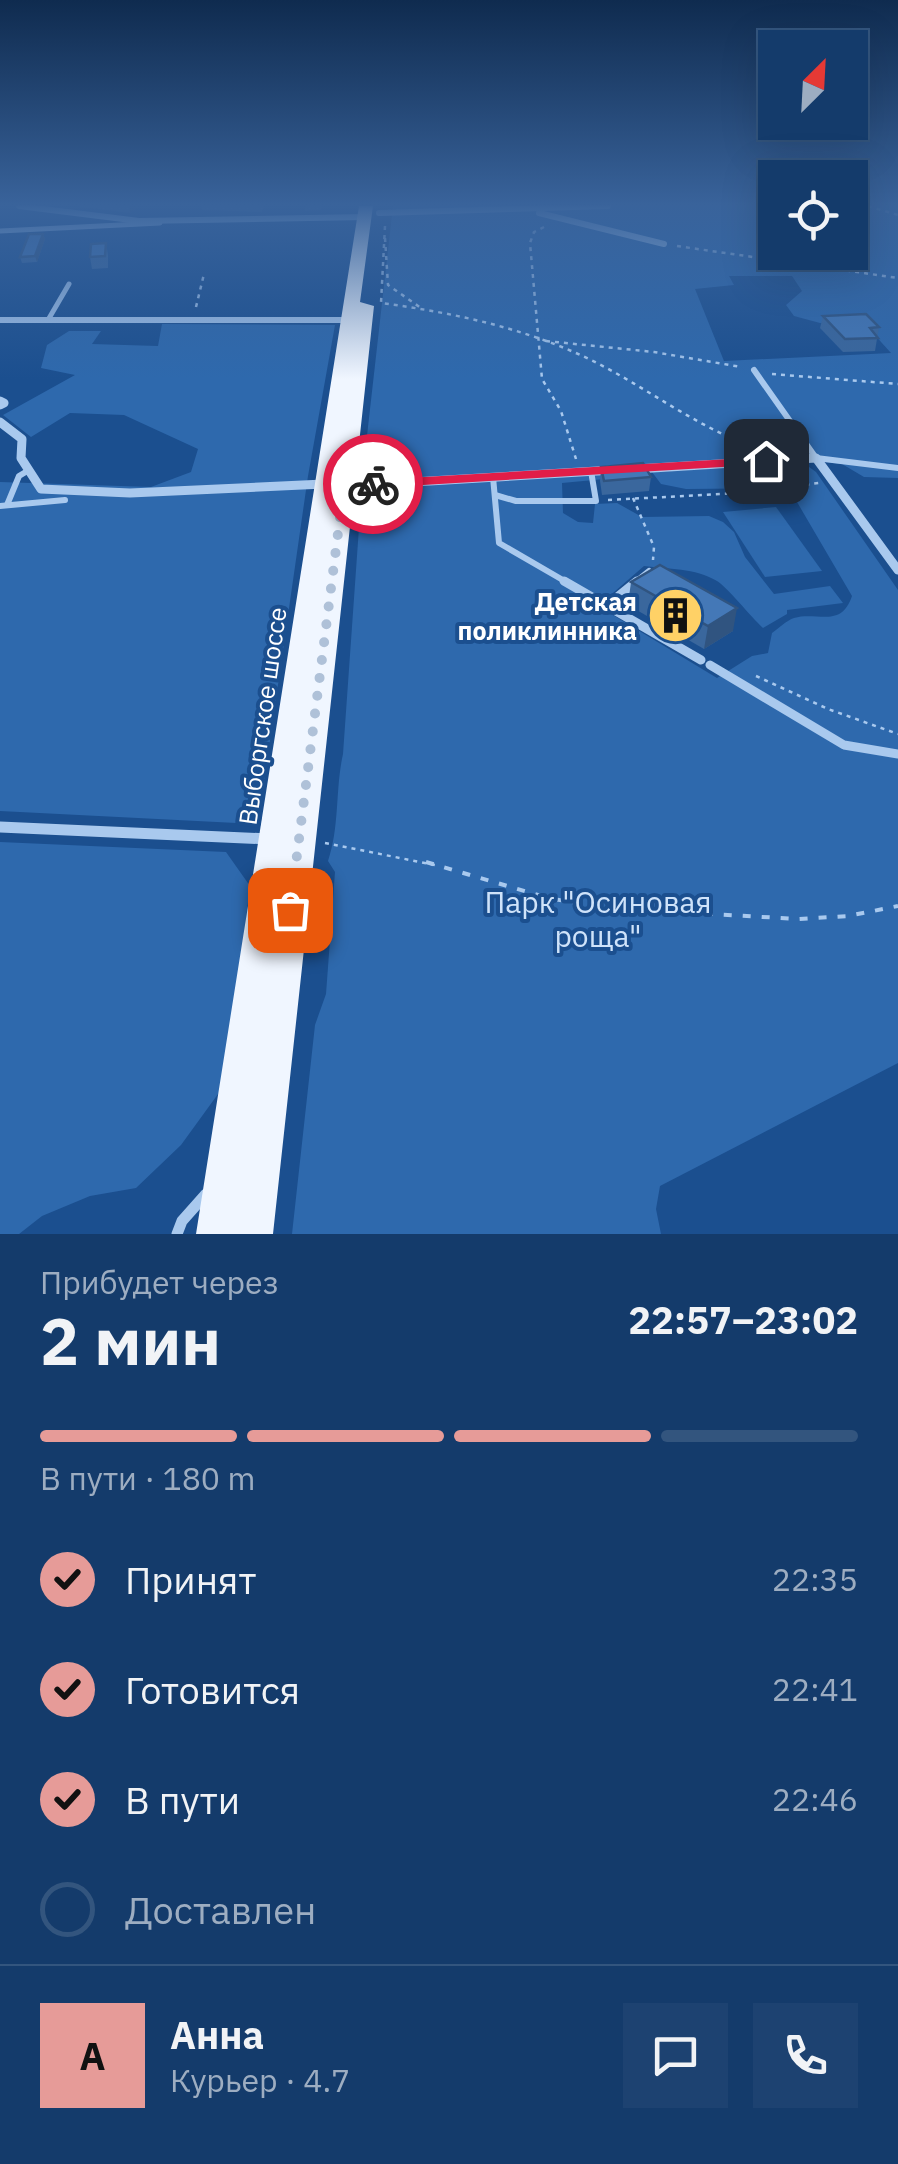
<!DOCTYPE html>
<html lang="ru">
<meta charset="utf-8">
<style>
:root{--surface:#143b6b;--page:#1d4271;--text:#f1f3f6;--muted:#9dadc1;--line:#33557e;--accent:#e69b98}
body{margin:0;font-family:"IBM Plex Sans",sans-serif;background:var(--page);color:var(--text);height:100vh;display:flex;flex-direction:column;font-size:38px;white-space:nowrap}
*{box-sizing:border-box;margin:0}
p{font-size:32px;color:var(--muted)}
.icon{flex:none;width:55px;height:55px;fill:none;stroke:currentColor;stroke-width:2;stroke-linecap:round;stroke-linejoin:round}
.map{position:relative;height:1234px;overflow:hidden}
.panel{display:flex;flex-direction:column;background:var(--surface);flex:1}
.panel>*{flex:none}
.needle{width:65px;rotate:24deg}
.tools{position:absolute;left:758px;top:30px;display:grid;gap:20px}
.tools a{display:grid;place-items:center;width:110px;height:110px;border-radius:0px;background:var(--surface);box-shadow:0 10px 40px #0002,0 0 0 2px var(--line);font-size:50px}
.pin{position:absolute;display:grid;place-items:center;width:85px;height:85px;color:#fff;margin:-42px;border-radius:20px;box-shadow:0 5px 15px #0006}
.courier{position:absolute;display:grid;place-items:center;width:100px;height:100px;margin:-50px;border:8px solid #e11d48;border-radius:50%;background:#fff;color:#222;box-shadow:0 2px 12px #0007}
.headline em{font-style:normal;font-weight:700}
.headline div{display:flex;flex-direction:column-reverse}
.headline{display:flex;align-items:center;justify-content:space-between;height:170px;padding:0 40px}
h1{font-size:65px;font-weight:700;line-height:75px}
.bar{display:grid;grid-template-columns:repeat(4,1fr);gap:15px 10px;align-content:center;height:120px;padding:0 40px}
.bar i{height:12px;border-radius:8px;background:var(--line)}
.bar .current{background:var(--accent)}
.bar p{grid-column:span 4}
.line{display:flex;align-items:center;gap:25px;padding:0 40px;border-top:2px solid var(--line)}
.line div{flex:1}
.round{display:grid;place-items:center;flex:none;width:105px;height:105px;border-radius:0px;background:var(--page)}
ol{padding:0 40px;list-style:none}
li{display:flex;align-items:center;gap:30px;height:110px}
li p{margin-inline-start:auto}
li .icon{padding:10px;border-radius:50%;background:var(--accent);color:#111;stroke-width:4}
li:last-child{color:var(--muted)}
li i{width:55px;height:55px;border:5px solid var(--line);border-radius:50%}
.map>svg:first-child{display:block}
.green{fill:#2e69ad;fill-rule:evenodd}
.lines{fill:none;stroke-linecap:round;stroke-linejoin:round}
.path-far1{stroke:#a9c9ee;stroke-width:2.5;stroke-dasharray:4 5;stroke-linecap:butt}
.path{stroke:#a9c9ee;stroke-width:4;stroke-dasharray:8 11;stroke-linecap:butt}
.service-far3{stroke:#a9c9ee;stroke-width:5}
.service-far2{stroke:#a9c9ee;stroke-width:6}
.service-far1{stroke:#a9c9ee;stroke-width:9}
.service{stroke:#a9c9ee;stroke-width:11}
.minor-far2{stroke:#a9c9ee;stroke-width:6}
.minor-far1{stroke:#a9c9ee;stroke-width:9}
.minor{stroke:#a9c9ee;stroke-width:11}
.primary{fill:#f0f6ff;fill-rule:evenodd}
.wall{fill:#3a679d}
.shaded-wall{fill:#305480}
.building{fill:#4478b7;stroke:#305480;stroke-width:2.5}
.route{fill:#e11d48}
.done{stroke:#afc1d8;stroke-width:10;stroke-dasharray:0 18}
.labels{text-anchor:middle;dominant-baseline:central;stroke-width:8;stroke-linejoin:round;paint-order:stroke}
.poi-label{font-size:25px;font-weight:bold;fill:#fff;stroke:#1b4f8f;text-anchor:end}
.street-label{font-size:25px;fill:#fff;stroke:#1b4f8f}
.near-park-label{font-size:30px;fill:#cfe3fa;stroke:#1b4f8f}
</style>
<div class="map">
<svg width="898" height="1234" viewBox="0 0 898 1234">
<rect width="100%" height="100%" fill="#1b4f8f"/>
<g class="green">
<path d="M393,206H775V252H850V206H898V478L864,477L842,464L790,458L650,471L647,475L562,483L563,513L578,522L593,523L595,504L617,503L642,517L709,516L723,522L734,532L745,557L774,594L830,586L843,603L787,610V614L763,628C751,617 728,588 717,581C695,568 668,569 644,566L598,606L717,678L752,656L768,653L772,633C778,629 787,620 794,618C817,611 841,629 852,596L797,502L781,488L686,489L661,484L652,472L805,464L816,472L898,590V1063L660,1186L656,1209L661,1234H292L315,1025L326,994L335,872L328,861C340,825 335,790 343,754L363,471ZM729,276H792L802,291L786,305L794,316L820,323L863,322L891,353L724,361L695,289L734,285Z"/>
<path d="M162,324L335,325L308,476L258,824L0,811V482L151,487L191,472L198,449L124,415L70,413L31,437L3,415L75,375L41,368L47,345L69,331H101L92,344L158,346Z"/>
<path d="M776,507L822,571L765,577L723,512Z"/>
<path d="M0,842L226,852L250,886L226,1083L181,1145L136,1188L90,1196L42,1216L19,1234H0Z"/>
</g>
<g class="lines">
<g class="path-far1">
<path d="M868,206L898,215"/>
<path d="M385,226L381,303C455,313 530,329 597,363C650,390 697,427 754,447"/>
<path d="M544,227L534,232L530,243L542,379L561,411L576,459"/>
<path d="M385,238L388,285L421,308"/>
<path d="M677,246L898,278"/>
<path d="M196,307L204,274"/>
<path d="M546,341L654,352L741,367"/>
<path d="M772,374L898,384"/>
<path d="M633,498L654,547L653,560"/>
<path d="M608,500L740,493L819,483"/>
<path d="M756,676L828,709L898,734"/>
<path d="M325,843L435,865"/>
</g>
<path class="path" d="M426,862L548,898L605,908L799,919L848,916L898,906"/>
<g class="service-far3">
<path d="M0,231L160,223"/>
<path d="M48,320L69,284"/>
</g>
<g class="service-far2">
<path d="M754,370L816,458L898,468"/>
<path d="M493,477L499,543L568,583"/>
<path d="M495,495L516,501H596L591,471"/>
<path d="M7,505L19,476L29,470"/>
<path d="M0,506L65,500"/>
<path d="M634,583L649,571"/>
</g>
<g class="service-far1">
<path d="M564,581L701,660"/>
<path d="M605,607L637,581"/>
<path d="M710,665L844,745L898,754"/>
</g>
<path class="service" d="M177,1234L182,1221L206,1194"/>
<g class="minor-far2">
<path d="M19,206L139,221L365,217"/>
<path d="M379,213L608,206"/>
<path d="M539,213L664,244"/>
<path d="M0,320H347"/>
</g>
<g class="minor-far1">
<path d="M0,401L4,403L0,405"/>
<path d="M0,422L22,439L21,458L41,489L130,493L324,484"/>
<path d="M636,469L816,458L898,570"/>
<path d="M345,486L614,470"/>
</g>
<path class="minor" d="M0,827L269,839"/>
<path class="primary" d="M359,206H373L360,302L374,306L273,1234H196Z"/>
</g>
<g class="wall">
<path d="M75,206H139L130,213Z"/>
<path d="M202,206H264L262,212L202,210Z"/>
<path d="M305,206H322L321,210L305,211Z"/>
<path d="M43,234L45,239L37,262L22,263L20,257Z"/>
<path d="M106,243L108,255V268L92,269L90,257Z"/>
<path d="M823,316L879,327L875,351L843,352L820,328Z"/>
<path d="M601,467L651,477L649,491L602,495L600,481Z"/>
<path d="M631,582L733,631L704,649L628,605Z"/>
</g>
<g class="shaded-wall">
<path d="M129,206H139L130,213Z"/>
<path d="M43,234L45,239L37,262L35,256Z"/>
<path d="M737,608L733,631L704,649L708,626Z"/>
</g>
<g class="building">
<path d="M29,234H43L35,256L20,257Z"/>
<path d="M106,243L105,256L90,257L91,244Z"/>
<path d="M866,314L879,327L870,328L878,338L845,339L823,316Z"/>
<path d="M643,463L651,477L604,481L601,467Z"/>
<path d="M660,565L737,608L708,626L631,582Z"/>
</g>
<linearGradient id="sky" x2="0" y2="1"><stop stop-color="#0f2b4f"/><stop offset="0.54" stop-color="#39639b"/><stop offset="1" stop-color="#39639b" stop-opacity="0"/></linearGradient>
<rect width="898" height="379" fill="url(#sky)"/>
<path class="route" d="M766,457L773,461L771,464L373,488L366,484L373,480Z"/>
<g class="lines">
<path class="done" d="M290,910L344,486L373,484"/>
</g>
<defs>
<symbol id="building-disc" viewBox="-11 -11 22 22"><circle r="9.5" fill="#ffd166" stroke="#1b4f8f"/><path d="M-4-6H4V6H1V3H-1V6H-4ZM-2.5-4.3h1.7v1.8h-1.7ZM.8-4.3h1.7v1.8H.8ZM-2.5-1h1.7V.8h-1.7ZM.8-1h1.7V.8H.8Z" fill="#111"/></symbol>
</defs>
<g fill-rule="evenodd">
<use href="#building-disc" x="644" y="584" width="63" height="63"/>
</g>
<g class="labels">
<g class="poi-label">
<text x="637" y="601">Детская<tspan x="637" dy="29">поликлинника</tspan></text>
</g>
<g class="street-label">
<text transform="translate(262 716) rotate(-82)">Выборгское шоссе</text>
</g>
<g class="near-park-label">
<text x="598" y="901">Парк "Осиновая<tspan x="598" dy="34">роща"</tspan></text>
</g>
</g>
</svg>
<div class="tools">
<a><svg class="needle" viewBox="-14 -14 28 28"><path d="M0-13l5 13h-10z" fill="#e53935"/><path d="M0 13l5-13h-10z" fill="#9dadc1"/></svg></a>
<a><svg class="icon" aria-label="locate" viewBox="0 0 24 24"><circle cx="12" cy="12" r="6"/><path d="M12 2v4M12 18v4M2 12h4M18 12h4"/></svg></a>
</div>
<div class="pin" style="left:290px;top:910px;background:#ea580c"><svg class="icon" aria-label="bag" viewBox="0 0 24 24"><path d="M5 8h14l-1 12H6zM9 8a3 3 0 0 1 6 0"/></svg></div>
<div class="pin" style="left:766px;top:461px;background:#1f2937"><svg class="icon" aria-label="home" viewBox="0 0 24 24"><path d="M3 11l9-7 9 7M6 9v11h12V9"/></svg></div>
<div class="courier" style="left:373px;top:484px"><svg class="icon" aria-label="bike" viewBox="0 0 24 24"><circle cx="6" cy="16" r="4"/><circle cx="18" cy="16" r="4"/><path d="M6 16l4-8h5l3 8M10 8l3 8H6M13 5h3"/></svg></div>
</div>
<section class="panel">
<div class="headline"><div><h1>2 мин</h1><p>Прибудет через</p></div><em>22:57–23:02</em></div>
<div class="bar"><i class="current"></i><i class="current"></i><i class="current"></i><i></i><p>В пути · 180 m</p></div>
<ol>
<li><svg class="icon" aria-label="check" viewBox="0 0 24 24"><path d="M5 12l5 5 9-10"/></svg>Принят<p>22:35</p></li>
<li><svg class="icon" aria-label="check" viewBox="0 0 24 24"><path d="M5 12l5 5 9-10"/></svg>Готовится<p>22:41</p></li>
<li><svg class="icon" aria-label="check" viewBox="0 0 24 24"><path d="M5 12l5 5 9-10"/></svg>В пути<p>22:46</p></li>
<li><i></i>Доставлен</li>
</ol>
<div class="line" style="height:180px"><b class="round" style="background:var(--accent);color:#111">А</b><div><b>Анна</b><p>Курьер · 4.7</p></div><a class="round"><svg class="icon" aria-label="chat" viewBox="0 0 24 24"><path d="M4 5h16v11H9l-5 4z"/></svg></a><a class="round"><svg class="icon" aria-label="phone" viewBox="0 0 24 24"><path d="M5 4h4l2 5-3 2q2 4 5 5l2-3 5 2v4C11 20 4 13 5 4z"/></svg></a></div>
</section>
